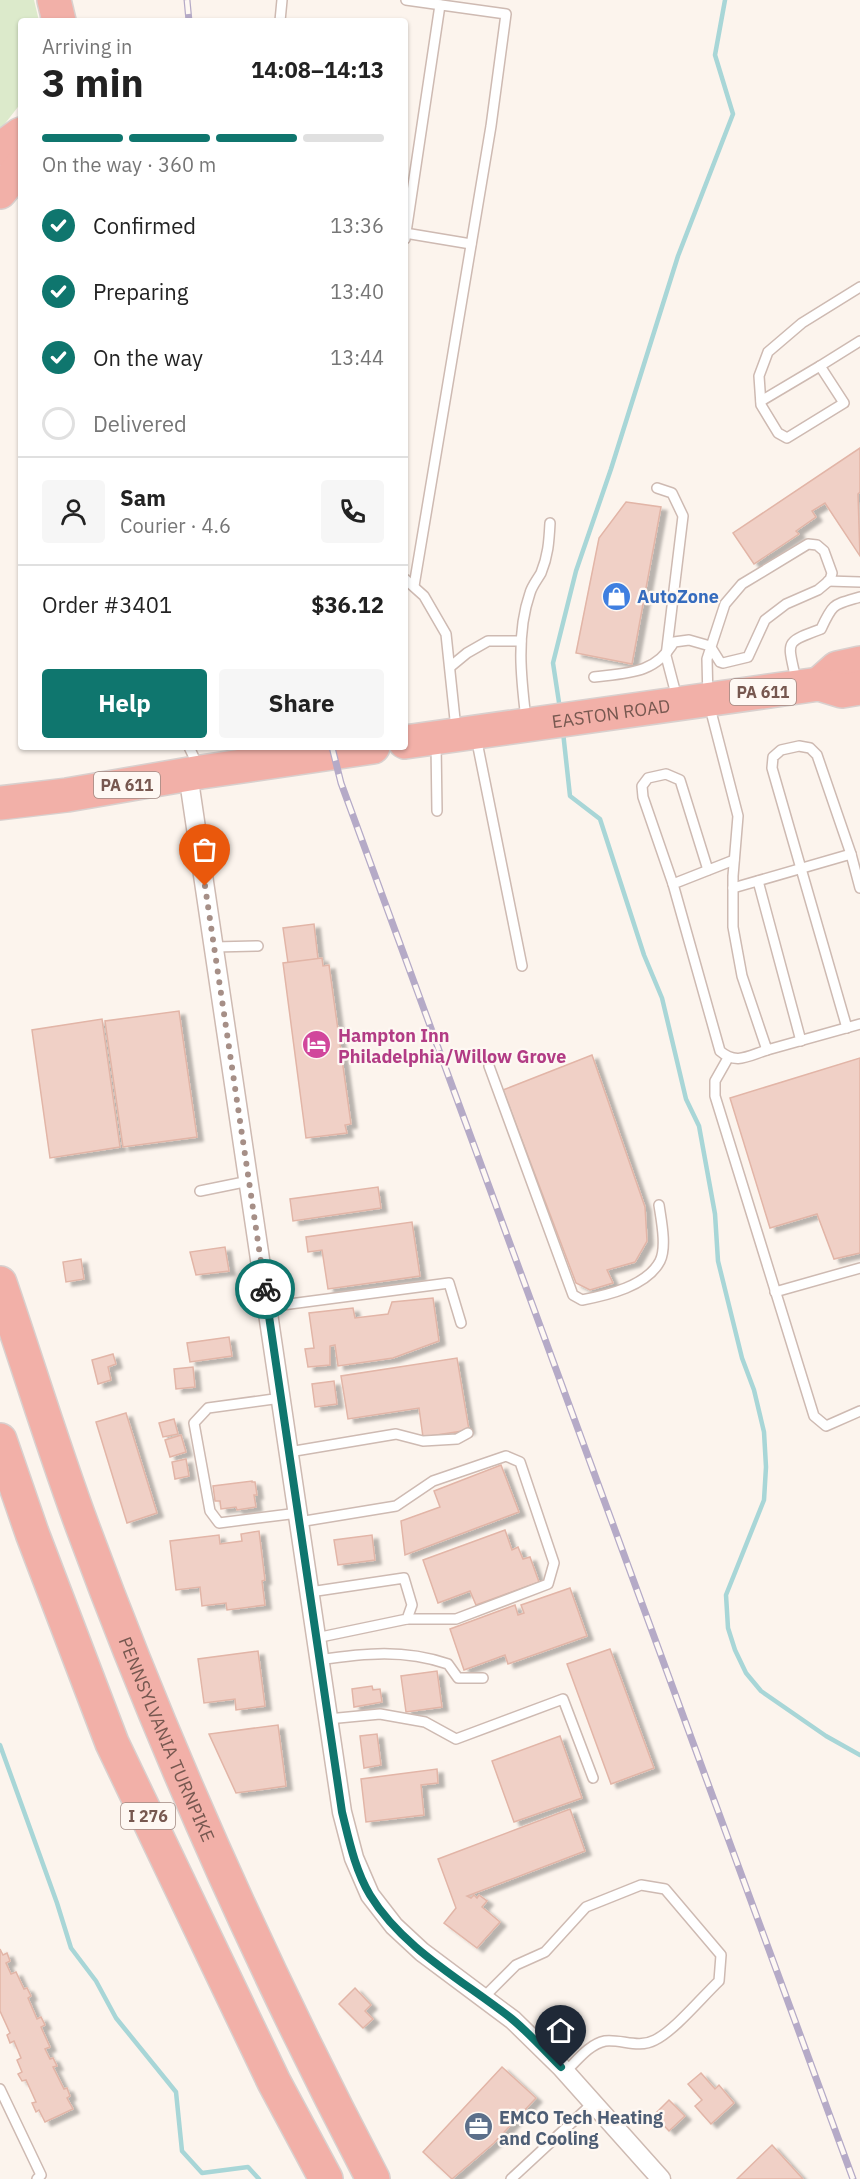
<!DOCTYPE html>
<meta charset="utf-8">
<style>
:root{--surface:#fff;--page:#f6f6f6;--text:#222;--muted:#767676;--line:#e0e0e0;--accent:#0f766e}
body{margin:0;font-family:"IBM Plex Sans",sans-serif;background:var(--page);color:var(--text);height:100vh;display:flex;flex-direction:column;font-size:22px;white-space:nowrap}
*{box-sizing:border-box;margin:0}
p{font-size:20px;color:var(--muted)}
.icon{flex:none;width:33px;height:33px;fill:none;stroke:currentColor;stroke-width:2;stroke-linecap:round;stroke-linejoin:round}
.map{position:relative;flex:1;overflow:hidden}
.drawer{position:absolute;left:18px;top:18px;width:390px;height:732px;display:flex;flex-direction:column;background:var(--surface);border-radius:6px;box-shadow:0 2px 4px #0004}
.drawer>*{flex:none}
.pin{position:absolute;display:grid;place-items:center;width:51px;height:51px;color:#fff;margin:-62px -26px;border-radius:50% 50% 50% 0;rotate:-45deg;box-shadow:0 0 6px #0007}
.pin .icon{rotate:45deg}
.courier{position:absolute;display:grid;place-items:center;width:60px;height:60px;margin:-30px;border:4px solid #0f766e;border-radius:50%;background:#fff;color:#222;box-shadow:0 2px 8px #0007}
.overview em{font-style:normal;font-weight:700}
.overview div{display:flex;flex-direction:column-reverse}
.overview{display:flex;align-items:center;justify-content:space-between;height:102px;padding:0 24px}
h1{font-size:39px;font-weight:700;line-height:45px}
.bar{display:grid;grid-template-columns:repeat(4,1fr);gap:9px 6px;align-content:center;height:72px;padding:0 24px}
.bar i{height:8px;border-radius:4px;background:var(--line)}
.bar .on{background:var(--accent)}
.bar p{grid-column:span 4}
.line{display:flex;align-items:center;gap:15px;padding:0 24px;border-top:2px solid var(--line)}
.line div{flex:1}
.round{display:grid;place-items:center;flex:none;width:63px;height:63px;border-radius:6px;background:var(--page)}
ol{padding:0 24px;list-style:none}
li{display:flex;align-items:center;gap:18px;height:66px}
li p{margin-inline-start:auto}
li .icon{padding:6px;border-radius:50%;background:var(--accent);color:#fff;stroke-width:4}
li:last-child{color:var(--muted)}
li i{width:33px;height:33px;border:3px solid var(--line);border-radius:50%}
.button{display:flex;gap:12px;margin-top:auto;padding:12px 24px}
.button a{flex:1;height:69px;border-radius:6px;background:var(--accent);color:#fff;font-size:24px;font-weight:700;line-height:69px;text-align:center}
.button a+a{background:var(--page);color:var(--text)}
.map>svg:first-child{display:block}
.green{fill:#dceacb}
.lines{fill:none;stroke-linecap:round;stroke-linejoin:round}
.stream{stroke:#a8d6d7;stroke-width:4.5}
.building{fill:#f0d0c6;stroke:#e2b5a7;stroke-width:1.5;filter:url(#shadow)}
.lane-casing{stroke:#cebab2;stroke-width:12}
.street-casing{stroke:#cebab2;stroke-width:21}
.highway-casing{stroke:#d9d0ce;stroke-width:36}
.lane{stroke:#fff;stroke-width:9}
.street{stroke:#fff;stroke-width:18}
.highway{stroke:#f2b0a8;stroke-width:33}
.rail-casing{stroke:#b5aac7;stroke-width:7}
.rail{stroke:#fef8f3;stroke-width:4.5;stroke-dasharray:14;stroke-linecap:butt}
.done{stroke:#a68f87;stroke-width:6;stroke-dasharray:0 10.8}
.route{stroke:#0f766e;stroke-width:8}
.labels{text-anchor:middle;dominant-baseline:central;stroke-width:4.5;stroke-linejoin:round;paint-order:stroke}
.shield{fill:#fef8f3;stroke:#a08881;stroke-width:1.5}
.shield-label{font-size:16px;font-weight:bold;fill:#775850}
.shop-label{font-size:18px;font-weight:bold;fill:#366cbe;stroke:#fef8f3;text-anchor:start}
.street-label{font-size:18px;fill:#775850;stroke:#fef8f3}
.hotel-label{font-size:18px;font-weight:bold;fill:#b23c85;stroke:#fef8f3;text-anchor:start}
.service-label{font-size:18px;font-weight:bold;fill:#4e5e75;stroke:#fef8f3;text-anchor:start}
</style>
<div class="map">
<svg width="860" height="2179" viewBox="0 0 860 2179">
<defs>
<filter id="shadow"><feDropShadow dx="6" dy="4" stdDeviation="1.5" flood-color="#0004"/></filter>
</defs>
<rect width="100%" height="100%" fill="#fcf4ed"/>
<path class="green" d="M0,0H34L39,21H21V103L0,130Z"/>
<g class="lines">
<g class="stream">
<path d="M560,709L553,663L576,571L611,469L678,256L733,114L715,55L725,0"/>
<path d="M563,732L570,796L600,819L644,955L662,998L686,1099L699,1126L715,1214L718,1261L742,1358L754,1390L764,1432L766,1467L764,1500L726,1595L728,1628L735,1650L746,1673L761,1691L826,1736L860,1755"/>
<path d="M0,1745L57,1903L71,1948L96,1981L116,2018L176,2092L182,2151L202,2173L248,2167L259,2179"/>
</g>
</g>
<g class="building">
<path d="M860,448V492L858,494L860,556L825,503L812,511L816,517L796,531L799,534L754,564L733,533Z"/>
<path d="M626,502L661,507L632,664L576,653L599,538Z"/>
<path d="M314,924L318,959L288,963L283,928Z"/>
<path d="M322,958L323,966L329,965L351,1124L345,1125L347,1133L306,1138L283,963Z"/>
<path d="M179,1011L197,1137L123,1147L105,1021Z"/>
<path d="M102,1019L120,1147L50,1158L32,1030Z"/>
<path d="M592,1055L645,1207L647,1241L635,1262L607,1270L613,1283L590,1290L576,1283L503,1090Z"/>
<path d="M860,1058V1253L834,1259L817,1214L770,1228L730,1098Z"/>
<path d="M378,1187L381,1208L293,1221L290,1199Z"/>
<path d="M412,1222L420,1276L328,1289L322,1250L308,1252L306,1237Z"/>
<path d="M225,1247L229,1271L196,1275L190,1252Z"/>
<path d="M81,1259L84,1279L66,1282L63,1262Z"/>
<path d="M433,1298L439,1341L393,1358L338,1366L335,1345L330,1346V1365L308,1367L305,1349L314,1348L309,1313L353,1308L355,1318L388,1314L392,1302Z"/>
<path d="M229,1337L232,1356L190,1362L187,1343Z"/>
<path d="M113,1354L116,1364L108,1367L111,1380L98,1384L92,1360Z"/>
<path d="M457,1358L469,1430L423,1437L419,1408L348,1419L341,1376Z"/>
<path d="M193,1367L195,1387L176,1389L174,1369Z"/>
<path d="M334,1381L337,1404L315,1407L312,1384Z"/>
<path d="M126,1413L157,1513L127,1523L96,1422Z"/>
<path d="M174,1419L178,1434L163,1437L159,1423Z"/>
<path d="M181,1435L186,1452L170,1457L165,1440Z"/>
<path d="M186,1459L189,1476L175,1479L172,1462Z"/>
<path d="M501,1465L519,1512L405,1555L401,1521L440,1507L434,1491Z"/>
<path d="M252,1481V1482H255L257,1495H254L256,1507L237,1510L236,1507L221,1509L220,1501H215L213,1486Z"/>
<path d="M505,1530L512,1550L518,1547L523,1559L530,1557L539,1582L476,1605L470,1591L438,1603L423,1560Z"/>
<path d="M259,1531L265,1580L262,1581L265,1605L227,1610L226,1603L202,1606L200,1587L176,1590L170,1541L219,1535L220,1544L242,1541L241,1534Z"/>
<path d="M372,1535L375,1560L338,1565L334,1540Z"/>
<path d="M570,1588L587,1636L508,1664L505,1655L464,1670L450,1629L515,1605L518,1615L524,1613L521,1605Z"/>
<path d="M610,1649L654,1768L611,1784L567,1664Z"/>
<path d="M258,1651L265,1706L236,1710L235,1699L204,1703L198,1659Z"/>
<path d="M437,1671L442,1707L406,1712L401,1676Z"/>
<path d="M372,1686L373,1690L380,1689L382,1702L354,1707L352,1689Z"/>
<path d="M278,1725L286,1786L236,1793L209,1734Z"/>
<path d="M377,1734L381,1765L364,1768L360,1736Z"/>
<path d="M560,1736L582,1798L514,1822L492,1761Z"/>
<path d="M437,1769L438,1783L421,1785L424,1815L366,1822L361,1779Z"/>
<path d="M570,1809L585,1851L467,1896L471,1898L474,1895L477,1898L479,1895L487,1901L482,1907L500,1922L477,1948L444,1923L456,1908L438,1859Z"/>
<path d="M0,1949L3,1955L7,1953L10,1961L6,1963L11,1974L16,1972L24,1989L27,1988L31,1996L28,1998L37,2019L41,2017L45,2025L41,2027L50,2047L45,2049L50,2059L53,2058L57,2066L53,2067L64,2089L67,2088L70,2096L67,2098L73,2109L45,2122L39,2110L36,2112L32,2103L36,2102L26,2080L22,2081L18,2074L22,2072L17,2060L21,2058L14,2041L10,2043L7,2035L10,2033L0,2011Z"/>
<path d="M355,1988L371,2005L365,2011L373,2019L363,2028L339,2004Z"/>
<path d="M502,2067L536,2098L494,2143L452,2179L423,2152Z"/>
<path d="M701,2073L715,2089L719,2085L734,2103L711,2124L695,2106L702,2100L688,2084Z"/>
<path d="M669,2100L685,2116L669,2131L654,2115Z"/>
<path d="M772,2145L803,2179H737Z"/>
</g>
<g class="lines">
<defs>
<g id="lane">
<path d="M406,0L506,14L491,126L414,586"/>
<path d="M280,21L282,0"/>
<path d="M405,233L471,244"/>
<path d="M405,239L440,5"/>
<path d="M860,287L802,323L768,352L759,376L761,405L778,433L787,438L844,403L820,366L860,341"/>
<path d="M761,401L820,366"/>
<path d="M657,488L672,493L683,516L666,656L677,698"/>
<path d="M405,579L424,596L446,634L456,729"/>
<path d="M828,581L860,582"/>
<path d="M450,667L467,653L488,641H521"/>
<path d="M594,677C628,673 655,674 674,642L689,640L710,646L720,662L723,663L748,657L765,620L786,604L818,590L830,580L832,573L824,551L817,545L808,544L742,584L725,604L707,659L708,700L738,816L733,876V927L742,976L767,1050L860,1024"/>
<path d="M796,680C788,641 783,643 821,629C833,603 833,605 860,597"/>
<path d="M526,719C521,678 516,633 530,593C532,586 537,580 541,573C548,556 549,542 550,523"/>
<path d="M476,737L522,966"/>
<path d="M436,743L437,811"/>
<path d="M189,747L199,768"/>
<path d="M734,860L673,884L720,1051C736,1065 748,1056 767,1050"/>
<path d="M758,881L801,1041"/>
<path d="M673,884L643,797L642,786L648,778L666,774L680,780L708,870"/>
<path d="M733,888L851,854L860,888"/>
<path d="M214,947L258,946"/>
<path d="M847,1028L772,768L773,757L781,750L799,746L810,748L817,755L851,854"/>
<path d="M728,1058L715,1081V1096L814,1416L826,1426L860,1411"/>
<path d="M489,1066L573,1295L582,1300C608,1295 647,1286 660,1261C667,1247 661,1219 659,1205"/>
<path d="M200,1191L249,1181"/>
<path d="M775,1292L860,1268"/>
<path d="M267,1307L449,1283L461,1323"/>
<path d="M281,1398L208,1408L194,1423L210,1511L219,1523L298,1513"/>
<path d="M289,1452L396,1434L423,1441L457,1439L468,1433"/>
<path d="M299,1522L396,1506L433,1481L506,1456L520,1462L554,1563L548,1584L456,1619H407"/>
<path d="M310,1592L404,1578L412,1605L407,1619L316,1638"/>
<path d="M319,1660C365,1653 404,1649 448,1664L458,1678H483"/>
<path d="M328,1719L380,1714L425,1722L456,1739L563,1699L593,1778"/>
<path d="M483,1998L516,1965L545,1952L586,1907L641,1885L665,1889L721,1955L719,1981C702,1997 675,2030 655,2040C638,2049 622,2039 605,2041C589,2044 576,2062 565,2072"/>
<path d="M0,2089L41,2175L37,2179"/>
<path d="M511,2179L593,2103"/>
</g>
<path id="street" d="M188,774L342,1812L354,1858L370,1895L394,1926L422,1952L513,2020L561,2067L661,2179"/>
<g id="highway">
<path d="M54,0L59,21"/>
<path d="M0,149L21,134"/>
<path d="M0,192L21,166"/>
<path d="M819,684L837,668L860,663"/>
<path id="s1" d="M405,742L819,684L842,691L860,688"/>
<path d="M0,803L67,795L201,772L373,747"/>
<path id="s2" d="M0,1283C28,1365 53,1447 83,1528C165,1750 263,1969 373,2179"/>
<path d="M0,1440L32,1533L112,1743L274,2082L326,2179"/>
</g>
</defs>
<use href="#lane" class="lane-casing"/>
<use href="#street" class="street-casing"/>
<use href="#highway" class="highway-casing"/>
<use href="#lane" class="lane"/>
<use href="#street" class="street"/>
<use href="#highway" class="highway"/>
<defs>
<g id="rail">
<path d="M187,0L189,21"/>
<path d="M332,747L341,783L853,2179"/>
</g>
</defs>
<use href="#rail" class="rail-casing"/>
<use href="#rail" class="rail"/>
</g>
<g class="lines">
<path class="done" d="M205,886L265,1289"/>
<path class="route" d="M265,1289L342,1812C349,1840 355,1870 370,1895C403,1949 464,1981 512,2019C529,2033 545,2051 561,2067"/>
</g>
<defs>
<symbol id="shop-disc" viewBox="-11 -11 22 22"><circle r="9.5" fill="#3f7fe0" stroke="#fef8f3"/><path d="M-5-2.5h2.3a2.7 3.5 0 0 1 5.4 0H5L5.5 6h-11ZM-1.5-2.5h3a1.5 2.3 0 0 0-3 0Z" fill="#fff"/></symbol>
<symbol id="hotel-disc" viewBox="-11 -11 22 22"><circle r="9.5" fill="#d1479c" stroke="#fef8f3"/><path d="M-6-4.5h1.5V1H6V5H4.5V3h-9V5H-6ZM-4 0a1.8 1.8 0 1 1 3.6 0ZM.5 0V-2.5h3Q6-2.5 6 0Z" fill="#fff"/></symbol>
<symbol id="office-disc" viewBox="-11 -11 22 22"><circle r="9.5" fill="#5c6f8a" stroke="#fef8f3"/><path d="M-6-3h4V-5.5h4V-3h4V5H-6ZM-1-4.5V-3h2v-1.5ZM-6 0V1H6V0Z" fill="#fff"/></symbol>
</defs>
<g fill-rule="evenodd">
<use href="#shop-disc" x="600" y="580" width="33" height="33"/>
<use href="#hotel-disc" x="300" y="1028" width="33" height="33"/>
<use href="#office-disc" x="462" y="2110" width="33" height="33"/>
</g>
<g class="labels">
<g class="shield">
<rect x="730" y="679" width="66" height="26" rx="4.5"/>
<rect x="94" y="772" width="66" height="26" rx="4.5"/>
<rect x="121" y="1803" width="54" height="26" rx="4.5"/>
</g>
<g class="shield-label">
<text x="763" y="692">PA 611</text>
<text x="127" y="785">PA 611</text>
<text x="148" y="1816">I 276</text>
</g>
<g class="shop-label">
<text x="637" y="596">AutoZone</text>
</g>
<g class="street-label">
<text stroke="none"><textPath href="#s1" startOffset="208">EASTON ROAD</textPath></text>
<text stroke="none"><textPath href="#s2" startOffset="486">PENNSYLVANIA TURNPIKE</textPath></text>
</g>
<g class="hotel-label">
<text x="338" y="1035">Hampton Inn<tspan x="338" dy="21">Philadelphia/Willow Grove</tspan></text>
</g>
<g class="service-label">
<text x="499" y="2117">EMCO Tech Heating<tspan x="499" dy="21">and Cooling</tspan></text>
</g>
</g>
</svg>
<div class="pin" style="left:205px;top:886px;background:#ea580c"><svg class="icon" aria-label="bag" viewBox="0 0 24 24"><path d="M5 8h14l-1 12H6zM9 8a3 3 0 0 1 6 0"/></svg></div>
<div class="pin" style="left:561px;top:2067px;background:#1f2937"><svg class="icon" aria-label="home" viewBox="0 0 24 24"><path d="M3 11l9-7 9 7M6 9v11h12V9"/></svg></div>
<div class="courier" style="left:265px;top:1289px"><svg class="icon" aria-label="bike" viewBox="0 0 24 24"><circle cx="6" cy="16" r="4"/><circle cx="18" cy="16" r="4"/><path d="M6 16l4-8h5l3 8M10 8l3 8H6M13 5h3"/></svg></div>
<section class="drawer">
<div class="overview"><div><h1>3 min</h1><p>Arriving in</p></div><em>14:08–14:13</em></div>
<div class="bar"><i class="on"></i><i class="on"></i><i class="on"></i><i></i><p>On the way · 360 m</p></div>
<ol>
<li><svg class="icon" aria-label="check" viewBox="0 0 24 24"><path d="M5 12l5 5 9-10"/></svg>Confirmed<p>13:36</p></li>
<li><svg class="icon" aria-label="check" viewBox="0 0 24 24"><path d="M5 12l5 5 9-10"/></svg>Preparing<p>13:40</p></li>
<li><svg class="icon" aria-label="check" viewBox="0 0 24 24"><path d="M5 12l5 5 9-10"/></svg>On the way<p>13:44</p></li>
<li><i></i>Delivered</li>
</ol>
<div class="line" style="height:108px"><a class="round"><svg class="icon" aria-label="person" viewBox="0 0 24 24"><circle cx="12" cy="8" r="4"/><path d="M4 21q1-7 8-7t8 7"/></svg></a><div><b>Sam</b><p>Courier · 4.6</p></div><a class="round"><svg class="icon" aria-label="phone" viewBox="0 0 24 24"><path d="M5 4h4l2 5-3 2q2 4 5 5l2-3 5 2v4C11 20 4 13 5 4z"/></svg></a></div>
<div class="line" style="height:78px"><div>Order #3401</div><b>$36.12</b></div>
<div class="button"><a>Help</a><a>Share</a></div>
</section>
</div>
